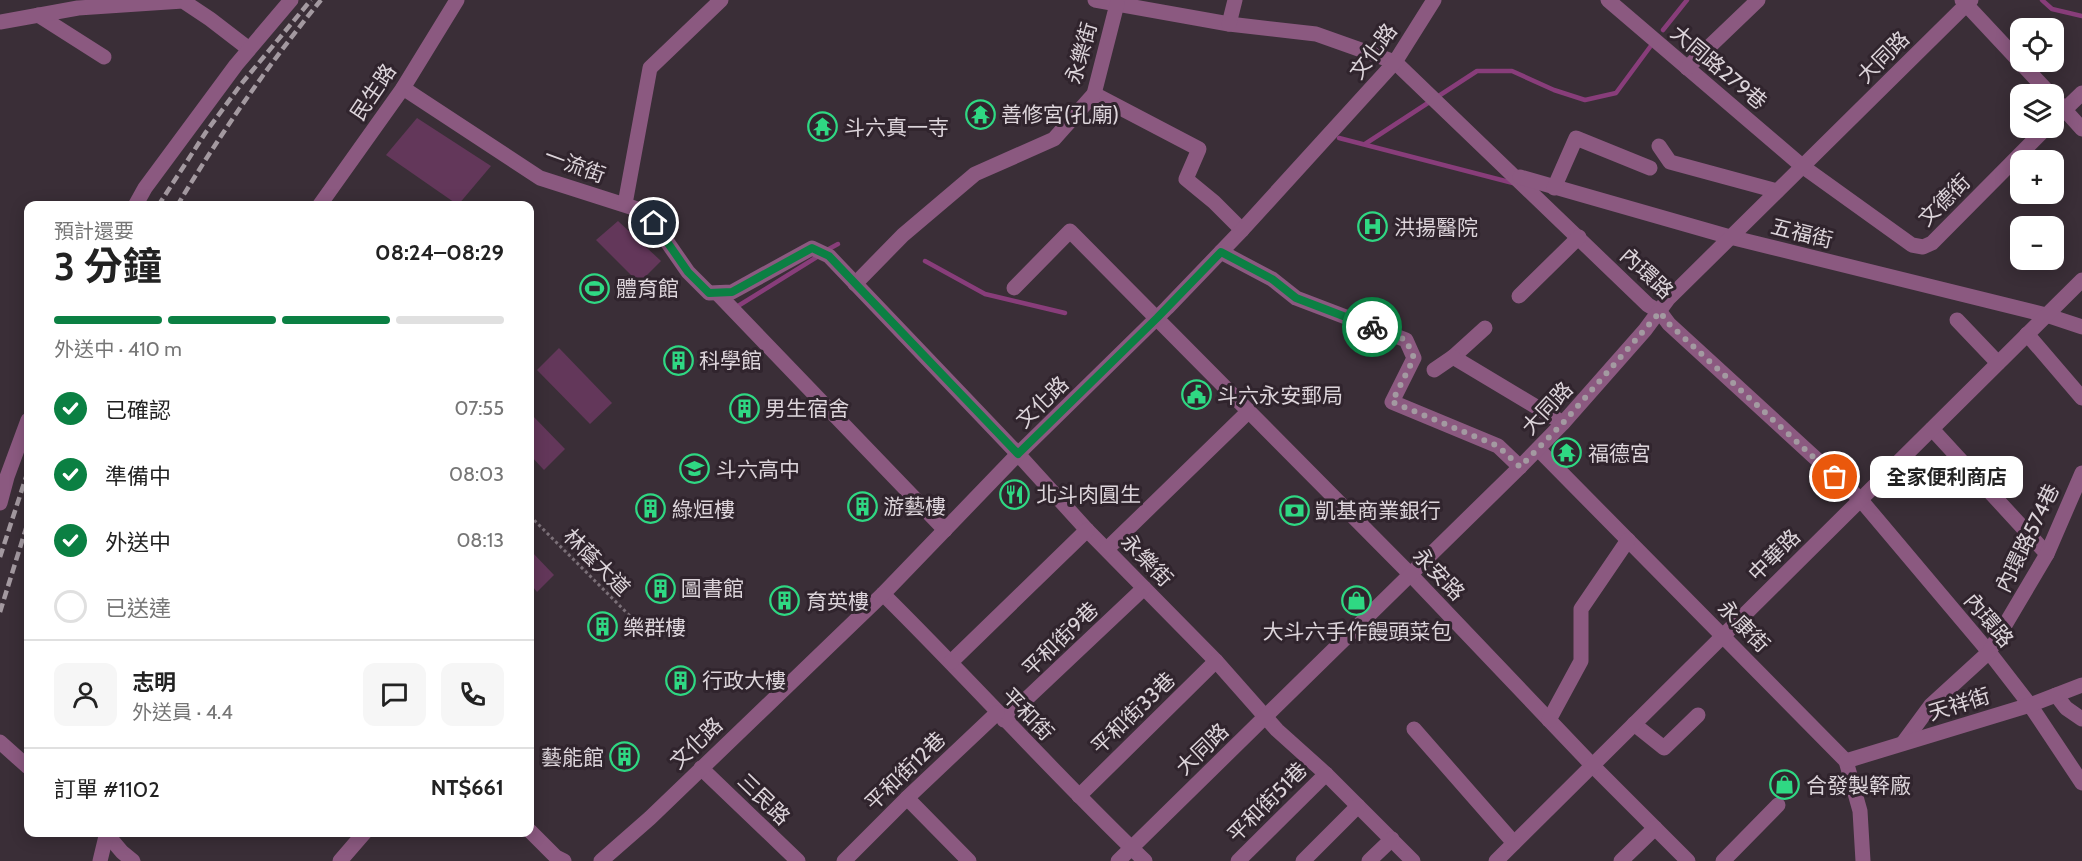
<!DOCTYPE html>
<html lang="zh-TW">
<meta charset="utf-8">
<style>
:root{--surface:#fff;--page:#f6f6f6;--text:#222;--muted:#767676;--line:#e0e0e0;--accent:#0b8043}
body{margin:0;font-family:Cabin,"Noto Sans TC",sans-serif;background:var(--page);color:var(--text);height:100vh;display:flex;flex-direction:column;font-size:22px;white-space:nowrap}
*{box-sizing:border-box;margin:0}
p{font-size:20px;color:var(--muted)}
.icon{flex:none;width:33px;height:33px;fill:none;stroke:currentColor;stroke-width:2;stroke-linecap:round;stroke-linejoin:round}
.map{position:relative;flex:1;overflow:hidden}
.panel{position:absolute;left:24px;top:201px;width:510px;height:636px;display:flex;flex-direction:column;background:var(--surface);border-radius:12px;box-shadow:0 3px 15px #0003}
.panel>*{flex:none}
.tools{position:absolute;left:2010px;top:18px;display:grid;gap:12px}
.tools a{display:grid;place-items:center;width:54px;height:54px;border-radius:12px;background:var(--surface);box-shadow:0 3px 15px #0003;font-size:30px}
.pin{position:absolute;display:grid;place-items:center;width:51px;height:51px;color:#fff;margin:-26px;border:3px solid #fff;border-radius:50%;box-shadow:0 2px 6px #0007}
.courier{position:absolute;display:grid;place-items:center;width:60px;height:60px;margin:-30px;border:4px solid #0b8043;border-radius:50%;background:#fff;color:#222;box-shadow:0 2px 8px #0007}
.bubble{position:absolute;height:42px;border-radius:12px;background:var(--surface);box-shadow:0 3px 15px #0003;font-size:20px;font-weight:700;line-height:42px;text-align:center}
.overview em{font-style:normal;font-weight:700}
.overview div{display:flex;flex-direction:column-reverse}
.overview{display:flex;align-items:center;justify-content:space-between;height:102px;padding:0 30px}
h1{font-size:39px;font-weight:700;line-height:45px}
.bar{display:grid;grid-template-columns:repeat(4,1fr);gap:9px 6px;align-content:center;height:72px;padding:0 30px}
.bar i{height:8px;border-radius:4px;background:var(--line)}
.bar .selected{background:var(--accent)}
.bar p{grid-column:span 4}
.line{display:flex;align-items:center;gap:15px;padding:0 30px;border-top:2px solid var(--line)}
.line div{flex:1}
.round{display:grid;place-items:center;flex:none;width:63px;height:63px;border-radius:12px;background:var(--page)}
ol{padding:0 30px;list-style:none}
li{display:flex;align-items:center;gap:18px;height:66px}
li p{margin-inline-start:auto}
li .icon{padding:6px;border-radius:50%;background:var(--accent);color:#fff;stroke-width:4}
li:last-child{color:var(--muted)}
li i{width:33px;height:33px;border:3px solid var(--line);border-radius:50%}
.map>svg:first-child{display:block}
.green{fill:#63375a}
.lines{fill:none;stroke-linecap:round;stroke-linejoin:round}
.stream{stroke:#883d7a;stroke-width:4.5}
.path{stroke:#7c7179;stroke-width:3;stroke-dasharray:3 3;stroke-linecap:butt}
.minor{stroke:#8b5980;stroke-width:15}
.rail{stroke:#a399a0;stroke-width:4.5;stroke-dasharray:9 4.5;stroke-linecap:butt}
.done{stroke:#a39aa1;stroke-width:6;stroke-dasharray:0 10.8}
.route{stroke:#0b8043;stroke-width:8}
.labels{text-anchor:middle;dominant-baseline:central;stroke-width:6;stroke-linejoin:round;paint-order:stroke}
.street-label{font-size:21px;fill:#dcd4da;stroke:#30242d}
.poi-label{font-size:21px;fill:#dcd4da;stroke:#30242d;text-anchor:start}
</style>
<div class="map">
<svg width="2082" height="861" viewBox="0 0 2082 861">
<rect width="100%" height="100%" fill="#3a2e37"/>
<g class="green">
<path d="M417,118L491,166L458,205L386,155Z"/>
<path d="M618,221L661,261L639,283L596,240Z"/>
<path d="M559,348L612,403L590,424L537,370Z"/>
<path d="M530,413L565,449L544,470L530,455Z"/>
<path d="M530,550L554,575L537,592L530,583Z"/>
</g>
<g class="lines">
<g class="stream">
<path d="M2042,0L2052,9L2082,16"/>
<path d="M1663,30L1687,0"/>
<path d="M1339,138L1513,183"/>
<path d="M1365,144L1477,71H1512L1554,90L1585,100L1616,93L1650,47"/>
<path d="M827,250L838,244"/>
<path d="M925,261L985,294L1065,313"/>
<path d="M738,306L820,255"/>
</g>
<path class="path" d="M530,516L643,629"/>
<g class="minor">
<path d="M1095,0L1229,24L1316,34L1395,62L1648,305L1660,312L1669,324L1860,499L1989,652L2030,705L2082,783"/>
<path d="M1608,0L1802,166L1912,245L1923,247L1932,243L2046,128"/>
<path d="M1962,0L2050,94"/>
<path d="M38,15L104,57"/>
<path d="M0,22L78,8L183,1L210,19L249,49"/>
<path d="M1229,24L1235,0"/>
<path d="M1687,68L1758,0"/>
<path d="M403,88L540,178L637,209L654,223L688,272L709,293L732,292L812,248L829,256L1018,454L1087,530L1216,661L1277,730L1326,774L1413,861"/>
<path d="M1094,94L1199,149L1186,179L1214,202L1242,230"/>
<path d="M2054,98L2082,129"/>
<path d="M2054,120L2082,93"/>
<path d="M1659,146L1670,162L1777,191"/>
<path d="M1520,177L1730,237L2046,315L2082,327"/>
<path d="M1554,188L1576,138L1650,168"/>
<path d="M625,204L650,68L721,0"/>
<path d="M135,206L145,188L236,65L291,0"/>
<path d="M319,206L403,88L457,0"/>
<path d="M1221,252L1272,279L1296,298L1406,340L1414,358L1392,402L1498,446L1520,467"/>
<path d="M855,284L903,235L975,174L1054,139L1094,94L1117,4"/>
<path d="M1014,288L1070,231L1411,575L1592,765L1688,861"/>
<path d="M718,294L945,530"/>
<path d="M1519,296L1579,237"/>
<path d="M1957,320L1998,363"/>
<path d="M1485,328L1453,357L1563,423"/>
<path d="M2027,334L2082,398"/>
<path d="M1434,370L1453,357"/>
<path d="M1932,429L2047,554"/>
<path d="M1538,449L1846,761L1860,811L1863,861"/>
<path d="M0,503L7,477L28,420"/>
<path d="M1107,549L1249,411"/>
<path d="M883,594C972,682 1055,775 1145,861"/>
<path d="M951,662L1087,530"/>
<path d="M2056,695L2066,708L2082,719"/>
<path d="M1004,720L1144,588"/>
<path d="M1549,720L1581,661V609L1628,540"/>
<path d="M1634,724L1664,748L1698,715"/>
<path d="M1414,729L1514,843"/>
<path d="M0,742L28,767"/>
<path d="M1903,743L1931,705L1989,652L2047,554L2082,473"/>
<path d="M1846,761L2030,705L2082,685"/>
<path d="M701,768L798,861"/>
<path d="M1079,796L1216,661"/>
<path d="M907,798L969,861"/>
<path d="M530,831L556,857L564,861"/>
<path d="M105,832L122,852L133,861"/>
<path d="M100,861L107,832"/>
<path d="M340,861L365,832"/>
<path d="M601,861L650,818L883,594L1018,454L1167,308L1242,230L1395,62L1434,0"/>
<path d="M844,861L907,798L997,713"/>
<path d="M1118,861L1520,467L1563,423L1645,330L1668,299L1971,0"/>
<path d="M1238,861L1326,774"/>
<path d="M1303,861L1358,806"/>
<path d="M1369,861L1392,839"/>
<path d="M1496,861L2082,280"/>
<path d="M1621,861L1655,828"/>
<path d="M1723,861L1778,805"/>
</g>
<g class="rail">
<path d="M158,206L206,132L242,83L311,0"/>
<path d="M177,206C220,134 268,65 321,0"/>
<path d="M0,557L28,471"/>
<path d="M0,612L28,522"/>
</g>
</g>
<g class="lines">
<path class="done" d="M1372,327L1406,340L1414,358L1392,402L1498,446L1520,467L1563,423L1660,312L1669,324L1835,477"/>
<path class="route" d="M654,223L688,272L709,293L732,292L812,248L829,256L1018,454L1157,318L1221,252L1272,279L1296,298L1372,327"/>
</g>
<defs>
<symbol id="temple-ring" viewBox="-11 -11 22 22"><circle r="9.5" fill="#30242d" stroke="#2fd883" stroke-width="1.5"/><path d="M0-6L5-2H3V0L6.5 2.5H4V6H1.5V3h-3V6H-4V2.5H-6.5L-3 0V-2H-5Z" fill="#2fd883"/></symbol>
<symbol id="hospital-ring" viewBox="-11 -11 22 22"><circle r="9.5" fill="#30242d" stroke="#2fd883" stroke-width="1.5"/><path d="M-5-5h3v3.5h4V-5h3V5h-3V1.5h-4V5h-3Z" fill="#2fd883"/></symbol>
<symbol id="stadium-ring" viewBox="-11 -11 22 22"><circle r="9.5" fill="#30242d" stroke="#2fd883" stroke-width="1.5"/><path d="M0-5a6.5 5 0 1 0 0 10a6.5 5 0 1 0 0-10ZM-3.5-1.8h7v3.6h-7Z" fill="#2fd883"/></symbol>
<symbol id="building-ring" viewBox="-11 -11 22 22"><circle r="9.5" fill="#30242d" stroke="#2fd883" stroke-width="1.5"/><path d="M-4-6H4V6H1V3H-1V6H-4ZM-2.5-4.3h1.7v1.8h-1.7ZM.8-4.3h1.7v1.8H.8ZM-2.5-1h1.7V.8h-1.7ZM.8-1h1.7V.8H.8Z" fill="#2fd883"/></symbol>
<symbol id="civic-ring" viewBox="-11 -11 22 22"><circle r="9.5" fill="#30242d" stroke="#2fd883" stroke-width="1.5"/><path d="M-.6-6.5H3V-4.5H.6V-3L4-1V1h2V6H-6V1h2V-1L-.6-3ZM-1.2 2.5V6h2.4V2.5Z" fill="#2fd883"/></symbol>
<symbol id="school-ring" viewBox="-11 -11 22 22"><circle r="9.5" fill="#30242d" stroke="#2fd883" stroke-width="1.5"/><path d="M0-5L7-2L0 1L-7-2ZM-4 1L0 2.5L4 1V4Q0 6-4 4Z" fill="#2fd883"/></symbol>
<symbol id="restaurant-ring" viewBox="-11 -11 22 22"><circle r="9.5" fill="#30242d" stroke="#2fd883" stroke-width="1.5"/><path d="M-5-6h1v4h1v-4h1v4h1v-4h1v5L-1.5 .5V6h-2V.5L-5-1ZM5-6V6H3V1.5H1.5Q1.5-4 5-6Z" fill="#2fd883"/></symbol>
<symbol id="bank-ring" viewBox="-11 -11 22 22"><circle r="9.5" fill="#30242d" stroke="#2fd883" stroke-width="1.5"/><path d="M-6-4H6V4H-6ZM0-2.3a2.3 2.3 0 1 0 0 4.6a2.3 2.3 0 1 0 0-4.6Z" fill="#2fd883"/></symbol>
<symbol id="shop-ring" viewBox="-11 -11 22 22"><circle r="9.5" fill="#30242d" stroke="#2fd883" stroke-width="1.5"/><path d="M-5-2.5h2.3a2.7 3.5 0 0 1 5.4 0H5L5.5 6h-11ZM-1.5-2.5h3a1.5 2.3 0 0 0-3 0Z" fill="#2fd883"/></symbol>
</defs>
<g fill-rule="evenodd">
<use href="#temple-ring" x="964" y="98" width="33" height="33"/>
<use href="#temple-ring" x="806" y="110" width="33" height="33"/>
<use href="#hospital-ring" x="1356" y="210" width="33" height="33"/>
<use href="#stadium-ring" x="578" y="272" width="33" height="33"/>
<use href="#building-ring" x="662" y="344" width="33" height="33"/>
<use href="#civic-ring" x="1180" y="378" width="33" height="33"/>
<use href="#building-ring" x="728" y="392" width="33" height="33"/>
<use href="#temple-ring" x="1550" y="436" width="33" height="33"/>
<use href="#school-ring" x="678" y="452" width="33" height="33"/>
<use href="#restaurant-ring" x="998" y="478" width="33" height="33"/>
<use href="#building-ring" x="846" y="490" width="33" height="33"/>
<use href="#building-ring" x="634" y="492" width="33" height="33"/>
<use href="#bank-ring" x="1278" y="494" width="33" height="33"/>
<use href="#building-ring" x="644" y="572" width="33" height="33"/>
<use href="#shop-ring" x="1340" y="584" width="33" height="33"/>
<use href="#building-ring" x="768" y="584" width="33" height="33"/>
<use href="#building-ring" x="586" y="610" width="33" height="33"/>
<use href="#building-ring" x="664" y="664" width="33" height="33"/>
<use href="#building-ring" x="608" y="740" width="33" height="33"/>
<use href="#shop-ring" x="1768" y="768" width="33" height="33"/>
</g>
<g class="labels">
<g class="street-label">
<text transform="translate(1373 51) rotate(-53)">文化路</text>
<text transform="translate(1081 53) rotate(-74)">永樂街</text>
<text transform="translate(1883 57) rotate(-45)">大同路</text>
<text transform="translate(1719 67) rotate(40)">大同路279巷</text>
<text transform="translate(373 92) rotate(-56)">民生路</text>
<text transform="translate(575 165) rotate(20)">一流街</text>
<text transform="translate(1944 200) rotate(-45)">文德街</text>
<text transform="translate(1802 233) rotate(14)">五福街</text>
<text transform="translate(1647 273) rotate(43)">內環路</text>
<text transform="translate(1042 402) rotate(-44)">文化路</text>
<text transform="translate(1547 408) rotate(-47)">大同路</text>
<text transform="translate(2027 538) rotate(-64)">內環路574巷</text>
<text transform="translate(1774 555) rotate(-45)">中華路</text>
<text transform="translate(1147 560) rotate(46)">永樂街</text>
<text transform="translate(597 562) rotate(45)">林蔭大道</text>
<text transform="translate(1439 574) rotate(46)">永安路</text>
<text transform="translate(1989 620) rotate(50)">內環路</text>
<text transform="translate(1744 626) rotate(45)">永康街</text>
<text transform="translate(1060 639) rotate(-44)">平和街9巷</text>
<text transform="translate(1959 704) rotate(-17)">天祥街</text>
<text transform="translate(1133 713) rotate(-44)">平和街33巷</text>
<text transform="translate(1028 714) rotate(46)">平和街</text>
<text transform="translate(696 743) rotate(-44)">文化路</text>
<text transform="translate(1202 749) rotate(-44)">大同路</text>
<text transform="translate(905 771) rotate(-44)">平和街12巷</text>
<text transform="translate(764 799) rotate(44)">三民路</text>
<text transform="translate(1267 802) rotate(-45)">平和街51巷</text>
</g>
<g class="poi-label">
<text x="1001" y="114">善修宮(孔廟)</text>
<text x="844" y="127">斗六真一寺</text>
<text x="1394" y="227">洪揚醫院</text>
<text x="616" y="288">體育館</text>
<text x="699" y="360">科學館</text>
<text x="1217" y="395">斗六永安郵局</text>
<text x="765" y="408">男生宿舍</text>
<text x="1588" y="453">福德宮</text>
<text x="716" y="469">斗六高中</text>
<text x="1036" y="494">北斗肉圓生</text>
<text x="883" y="506">游藝樓</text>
<text x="672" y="509">綠烜樓</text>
<text x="1315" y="510">凱基商業銀行</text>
<text x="681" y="588">圖書館</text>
<text x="806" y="601">育英樓</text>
<text x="623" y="627">樂群樓</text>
<text x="1357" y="631" text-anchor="middle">大斗六手作饅頭菜包</text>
<text x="702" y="680">行政大樓</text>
<text x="604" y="757" text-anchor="end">藝能館</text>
<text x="1806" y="785">合發製簳廠</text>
</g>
</g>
</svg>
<div class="tools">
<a><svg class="icon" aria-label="locate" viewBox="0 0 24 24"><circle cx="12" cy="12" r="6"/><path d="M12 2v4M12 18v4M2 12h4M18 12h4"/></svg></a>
<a><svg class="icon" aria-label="layers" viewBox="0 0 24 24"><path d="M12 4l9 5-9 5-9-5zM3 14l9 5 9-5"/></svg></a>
<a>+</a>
<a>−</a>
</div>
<div class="pin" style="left:1835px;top:477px;background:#ea580c"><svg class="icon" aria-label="bag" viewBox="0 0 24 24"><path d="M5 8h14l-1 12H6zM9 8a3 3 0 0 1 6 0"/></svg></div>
<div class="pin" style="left:654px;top:223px;background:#1f2937"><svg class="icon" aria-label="home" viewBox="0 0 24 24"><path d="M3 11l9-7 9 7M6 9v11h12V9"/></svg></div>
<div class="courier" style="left:1372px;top:327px"><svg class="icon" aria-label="bike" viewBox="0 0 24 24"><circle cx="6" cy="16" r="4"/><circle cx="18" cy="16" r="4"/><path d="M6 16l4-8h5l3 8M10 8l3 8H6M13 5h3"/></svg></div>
<div class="bubble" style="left:1870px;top:456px;width:153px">全家便利商店</div>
<section class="panel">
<div class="overview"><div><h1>3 分鐘</h1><p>預計還要</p></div><em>08:24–08:29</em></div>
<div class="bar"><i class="selected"></i><i class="selected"></i><i class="selected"></i><i></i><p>外送中 · 410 m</p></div>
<ol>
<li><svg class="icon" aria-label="check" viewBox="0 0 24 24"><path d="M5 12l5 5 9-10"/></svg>已確認<p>07:55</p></li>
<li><svg class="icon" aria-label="check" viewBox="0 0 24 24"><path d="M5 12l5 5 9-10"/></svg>準備中<p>08:03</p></li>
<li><svg class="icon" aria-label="check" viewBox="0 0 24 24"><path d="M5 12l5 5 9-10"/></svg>外送中<p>08:13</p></li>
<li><i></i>已送達</li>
</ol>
<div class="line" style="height:108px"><a class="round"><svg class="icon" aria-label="person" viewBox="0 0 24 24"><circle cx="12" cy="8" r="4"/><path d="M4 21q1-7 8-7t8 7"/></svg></a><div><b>志明</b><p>外送員 · 4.4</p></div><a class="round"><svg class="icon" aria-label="chat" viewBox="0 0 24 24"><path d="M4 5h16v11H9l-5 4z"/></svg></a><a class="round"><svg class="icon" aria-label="phone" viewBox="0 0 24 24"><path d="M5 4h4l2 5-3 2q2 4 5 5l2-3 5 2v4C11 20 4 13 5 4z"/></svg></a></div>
<div class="line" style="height:78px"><div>訂單 #1102</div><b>NT$661</b></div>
</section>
</div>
